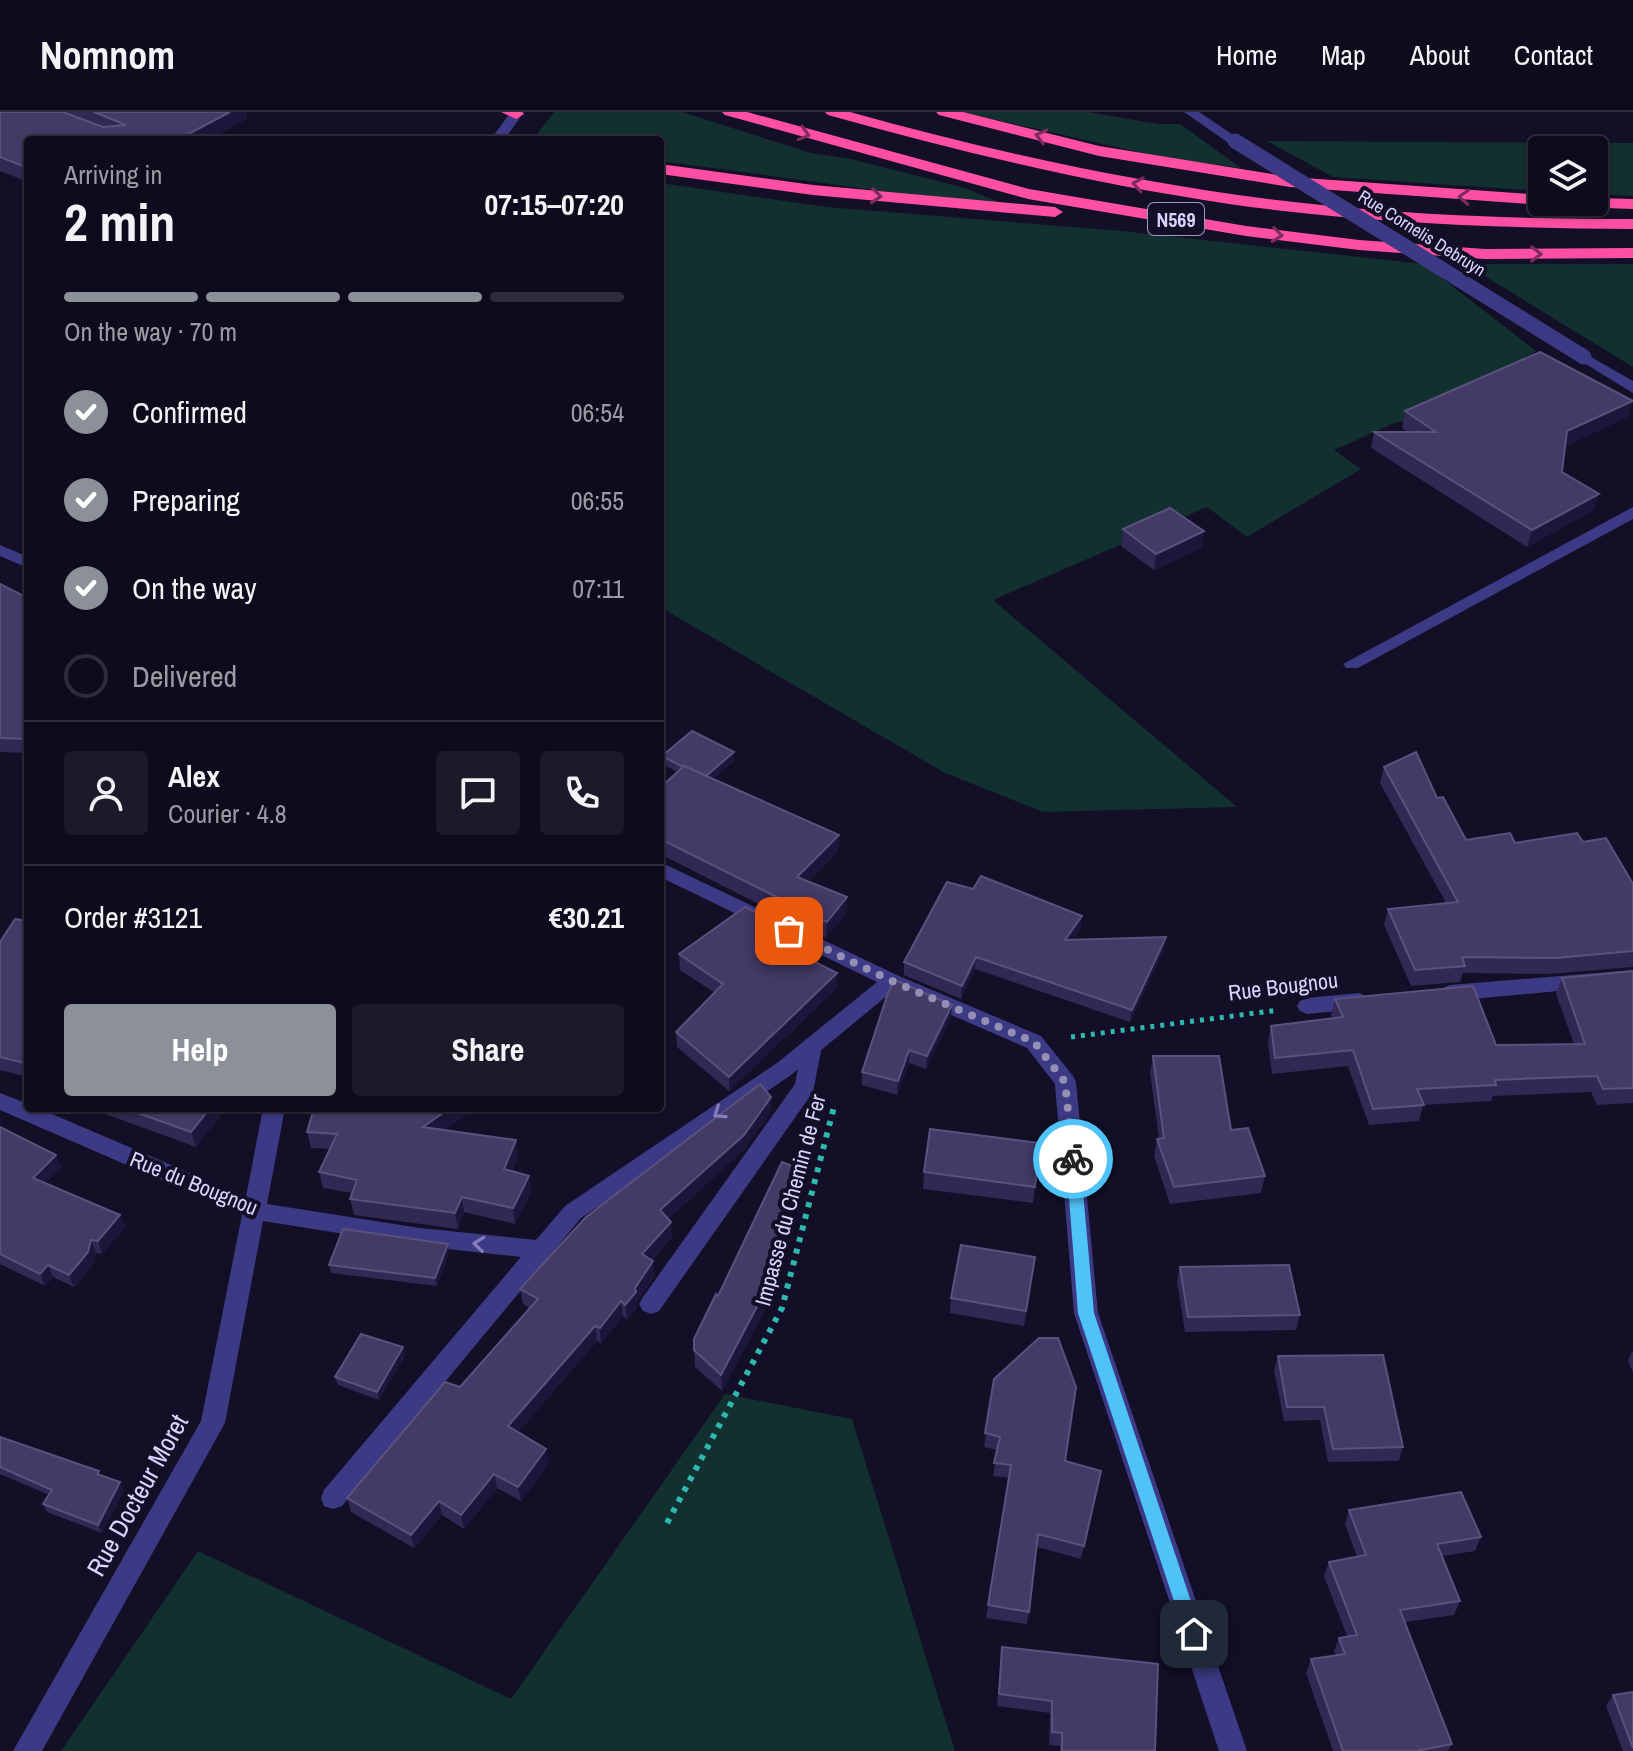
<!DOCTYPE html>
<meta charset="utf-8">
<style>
:root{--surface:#0e0b1c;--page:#1c1929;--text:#f1f3f6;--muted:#9b9ba3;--line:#2e2b3b;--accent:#8c9099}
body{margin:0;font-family:"Archivo Narrow",sans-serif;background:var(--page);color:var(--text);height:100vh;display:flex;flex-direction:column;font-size:30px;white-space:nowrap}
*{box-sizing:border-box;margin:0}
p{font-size:26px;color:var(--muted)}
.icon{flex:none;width:44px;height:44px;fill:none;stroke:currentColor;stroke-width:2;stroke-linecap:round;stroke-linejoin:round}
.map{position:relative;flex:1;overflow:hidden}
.side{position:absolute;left:24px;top:24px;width:640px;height:976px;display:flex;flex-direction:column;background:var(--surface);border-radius:8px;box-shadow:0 2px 6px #0004,0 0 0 2px var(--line)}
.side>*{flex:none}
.fabs{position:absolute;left:1528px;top:24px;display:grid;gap:16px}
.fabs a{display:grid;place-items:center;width:80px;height:80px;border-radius:8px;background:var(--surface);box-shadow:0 2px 6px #0004,0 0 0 2px var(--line);font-size:40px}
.pin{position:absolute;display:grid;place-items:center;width:68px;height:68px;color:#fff;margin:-34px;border-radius:16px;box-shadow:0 4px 12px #0006}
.courier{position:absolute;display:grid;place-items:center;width:80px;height:80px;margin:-40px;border:6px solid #4fc3f7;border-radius:50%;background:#fff;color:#222;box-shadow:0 2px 10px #0007}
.summary em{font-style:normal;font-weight:800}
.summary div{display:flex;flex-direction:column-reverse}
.summary{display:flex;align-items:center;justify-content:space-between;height:136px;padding:0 40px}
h1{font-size:52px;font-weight:800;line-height:60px}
.bar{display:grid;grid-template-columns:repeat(4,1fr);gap:12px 8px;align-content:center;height:96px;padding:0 40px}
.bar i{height:10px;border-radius:6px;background:var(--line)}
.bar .active{background:var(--accent)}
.bar p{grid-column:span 4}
.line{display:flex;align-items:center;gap:20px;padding:0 40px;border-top:2px solid var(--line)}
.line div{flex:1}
.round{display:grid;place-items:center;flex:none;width:84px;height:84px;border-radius:8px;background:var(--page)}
ol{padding:0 40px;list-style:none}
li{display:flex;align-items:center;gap:24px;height:88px}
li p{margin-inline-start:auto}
li .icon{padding:8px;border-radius:50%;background:var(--accent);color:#fff;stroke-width:4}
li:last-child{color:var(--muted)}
li i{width:44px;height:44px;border:4px solid var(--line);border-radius:50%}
.action{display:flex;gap:16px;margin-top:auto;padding:16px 40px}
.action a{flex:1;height:92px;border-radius:8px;background:var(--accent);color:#fff;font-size:32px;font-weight:800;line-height:92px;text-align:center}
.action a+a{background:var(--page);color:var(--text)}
header{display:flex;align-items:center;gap:48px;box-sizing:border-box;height:112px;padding:0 40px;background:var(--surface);border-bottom:2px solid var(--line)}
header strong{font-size:38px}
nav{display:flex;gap:44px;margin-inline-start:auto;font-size:28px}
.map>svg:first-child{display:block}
.green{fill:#12302f}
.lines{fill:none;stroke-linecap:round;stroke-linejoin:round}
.path-far1{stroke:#2fb8b0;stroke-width:5;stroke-dasharray:4 6;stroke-linecap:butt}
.path{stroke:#2fb8b0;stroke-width:6;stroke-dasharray:5 7;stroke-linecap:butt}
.lane{fill:#3d3a85;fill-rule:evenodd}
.street{fill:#3d3a85;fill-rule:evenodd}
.highway{fill:#ff4fa3;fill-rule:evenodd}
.street-bridge{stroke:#3d3a85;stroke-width:15}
.wall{fill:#312854}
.shaded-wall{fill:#1d163a}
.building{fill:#433a66;stroke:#5a527e;stroke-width:2}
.oneway{stroke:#7d2c5e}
.oneway2{stroke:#837fbc}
.route{fill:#4fc3f7}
.done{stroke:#948fb3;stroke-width:8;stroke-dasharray:0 14.4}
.labels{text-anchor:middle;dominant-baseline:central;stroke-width:8;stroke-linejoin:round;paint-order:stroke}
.far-street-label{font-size:18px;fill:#d9d4ff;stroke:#130f26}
.shield{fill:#130f26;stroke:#9e99be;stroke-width:2}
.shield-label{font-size:20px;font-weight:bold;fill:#d9d4ff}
.street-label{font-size:22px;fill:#d9d4ff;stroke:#130f26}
.near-street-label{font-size:26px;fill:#d9d4ff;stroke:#130f26}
</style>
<header>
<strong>Nomnom</strong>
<nav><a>Home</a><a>Map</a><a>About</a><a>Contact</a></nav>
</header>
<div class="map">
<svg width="1633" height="1639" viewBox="0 0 1633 1639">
<rect width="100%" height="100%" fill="#130f26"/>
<g class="green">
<path d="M554,0H682L811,41L851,47L965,76L1015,97L660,49V28L534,26Z"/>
<path d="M962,0H1088L1158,12H1180L1241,56L1160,45Z"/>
<path d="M1267,29L1633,31V84L1594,82V38H1542V79L1333,65Z"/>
<path d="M660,71L827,95L1122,119L1424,152L1536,239L1436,300L1392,312L1334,338L1361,357L1247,425L1207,395L993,488L1237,695L1043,700L945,661L660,495Z"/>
<path d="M1465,152H1633V255Z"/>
<path d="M725,1282L852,1307L955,1639H61L198,1439L511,1587Z"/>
</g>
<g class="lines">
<path class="path-far1" d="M1071,925L1279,898"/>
<path class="path" d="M667,1411L782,1196L835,991"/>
<path class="lane" d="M812,926L819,928L822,934L813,980L659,1199L651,1202L643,1199L639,1192L643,1185L795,972L802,934L805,928Z"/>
<g class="street">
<path d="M511,0H524L504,28H490Z"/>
<path d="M1184,0H1199L1242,29L1230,32Z"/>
<path d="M1584,241L1633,269V281L1579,248V242Z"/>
<path d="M1633,395V407L1358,556H1346L1343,552Z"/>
<path d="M0,433L28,445V456L0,444Z"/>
<path d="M660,750L899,864L1041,924L1073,964L1076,970L1098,1201L1247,1639H1219L1074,1201L1055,972L1027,936L894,878L791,963L581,1106L342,1394L333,1397L324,1394L321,1386L324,1378L521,1145L420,1134L263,1109L225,1311L42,1639H13L201,1309L242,1103L0,998V981L28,992V996H38L246,1085L263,996H285L267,1092L420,1116L536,1128L565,1094L777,951L877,870L660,765Z"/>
<path d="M1633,858V872L1450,889L1443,886L1440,881L1443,876L1450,873Z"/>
<path d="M1359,881L1366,884L1369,889L1366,894L1359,897L1307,902L1300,899L1297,894L1300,889L1307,886Z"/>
</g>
<g class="highway">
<path d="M501,0H522L524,2L516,7Z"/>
<path d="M722,0H747L1029,77L1246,114L1359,128L1485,137L1633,136V146L1485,147L1359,138L1246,124L1028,87L725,3Z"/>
<path d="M825,0H850C1008,44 1168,78 1331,94C1431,104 1532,107 1633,107V117C1498,116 1363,111 1229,92C1093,72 960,40 828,3Z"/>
<path d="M936,0H963L1099,34L1290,65L1542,83V90H1549L1542,93L1290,75L1099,44L939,3Z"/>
<path d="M660,52L813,73L1055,95L1063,100L1055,105L813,83L660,62Z"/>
<path d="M1594,86L1633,87V97L1575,95L1567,90H1594Z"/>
</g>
<path class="street-bridge" d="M1235,29L1584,245"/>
</g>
<g class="wall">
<path d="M0,0H246L247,7L28,28V70L0,59Z"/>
<path d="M1405,299L1628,305L1565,334L1562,360L1594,398L1527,435L1371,336L1374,320H1408L1402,316Z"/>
<path d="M1123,417L1202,436L1154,458L1121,434Z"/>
<path d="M0,472L28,486V641L0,640Z"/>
<path d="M662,644L734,649L713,667L839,723L838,739L808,770L847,785L846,801L826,826L660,742V676L677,660L663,652Z"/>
<path d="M1384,655L1437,686L1466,728L1515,731L1583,730L1633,772V855L1549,862L1463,861L1460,870L1411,874L1384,813L1388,797L1446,791L1380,671Z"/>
<path d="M973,777L1082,804L1080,817L1073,827L1164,837L1130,910L975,857L961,887L904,863V850Z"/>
<path d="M28,809V965L0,958V830Z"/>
<path d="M679,842L813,843L810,847L837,876L729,979L677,935L676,920L715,881L680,858Z"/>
<path d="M1633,859V991L1597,993L1591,980L1493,984L1491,989L1423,993L1419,1009L1369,1013L1348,954L1272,962L1268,930L1271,914L1332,906L1331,903L1335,887L1496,933L1574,932L1556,882L1562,866Z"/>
<path d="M951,906L926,957L909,951L897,983L862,973V960Z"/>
<path d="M1153,944L1231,1018L1265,1064L1261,1081L1170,1092L1154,1044L1157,1027L1159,1026L1150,961Z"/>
<path d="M89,996H226L196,1035Z"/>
<path d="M314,996H476L444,1018L516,1028L518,1044L512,1059L532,1079L515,1112L464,1100L458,1117L354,1103L350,1087L352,1081L323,1076L319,1060L330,1037L311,1036L307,1020Z"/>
<path d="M771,1000L744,1038L668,1107L672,1125L652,1148L655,1163L637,1190V1195L627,1208L623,1204L601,1231L597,1229L518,1320L549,1351L521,1389L497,1376L464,1417L442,1403L414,1436L351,1400L347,1386L460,1275L530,1196L523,1192L520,1177Z"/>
<path d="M0,1015L61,1055L45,1071L120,1103L125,1115L102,1142L96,1141L93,1152L74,1175L53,1165L45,1174L0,1152Z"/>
<path d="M1040,1031L1033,1091L923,1077L924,1060Z"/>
<path d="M800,1057V1074L763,1202L722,1279L695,1255L694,1238L718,1184Z"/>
<path d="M449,1140L437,1174L331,1161L329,1153Z"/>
<path d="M1035,1145L1024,1214L950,1201L951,1186Z"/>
<path d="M1180,1155L1300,1203L1296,1218L1185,1220L1177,1170Z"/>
<path d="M1632,1240H1633V1261L1628,1248Z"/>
<path d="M405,1243L379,1288L338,1273L335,1265Z"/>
<path d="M1278,1244L1403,1335L1399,1349L1328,1350L1320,1308L1284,1309L1274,1258Z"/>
<path d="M994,1267L1065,1349L1099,1372L1081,1447L1037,1435L1027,1512L986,1506L1009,1366L993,1364L997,1338L984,1335Z"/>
<path d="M0,1325L101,1363L124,1378L102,1421L47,1400L43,1392L49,1383L0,1362Z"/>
<path d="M1349,1398L1481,1425L1475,1439L1442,1444L1460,1489L1454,1503L1405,1510L1452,1632L1448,1639H1333L1306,1561L1311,1547L1336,1543L1334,1539L1339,1526L1347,1524L1324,1464L1329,1450L1357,1445L1345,1412Z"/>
<path d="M1002,1535L1155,1639H1060V1634L1049,1633L1050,1601L997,1594Z"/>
<path d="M1633,1580V1639H1623L1606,1594L1613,1583Z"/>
</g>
<g class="shaded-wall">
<path d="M230,0H246L247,7L209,28H177Z"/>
<path d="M1633,289L1628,305L1562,336L1567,319Z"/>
<path d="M1599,382L1594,398L1527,435L1532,418Z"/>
<path d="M1204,419L1202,436L1154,458L1156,442Z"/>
<path d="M734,640V649L705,674L704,666Z"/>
<path d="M839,723L838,739L797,781V765Z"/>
<path d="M847,785L846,801L826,826L827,810Z"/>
<path d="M1082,804L1080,817L1064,840L1065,828Z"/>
<path d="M1166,825L1164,837L1130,910L1132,898Z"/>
<path d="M813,827V843L801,858V843Z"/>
<path d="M976,845L975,857L961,887L962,874Z"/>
<path d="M837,861V876L729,979V965Z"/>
<path d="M952,893L951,906L926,957L927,944Z"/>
<path d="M909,938V951L897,983L898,969Z"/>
<path d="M771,985V1000L744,1038L662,1113L660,1098Z"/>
<path d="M210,996H226L196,1035L191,1020Z"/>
<path d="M450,996H476L426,1030L423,1015Z"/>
<path d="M516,1028L518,1044L506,1073L504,1057Z"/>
<path d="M56,1043L61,1055L38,1078L33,1066Z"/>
<path d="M800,1057V1074L763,1202L722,1279L721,1263Z"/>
<path d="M529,1064L532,1079L515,1112L513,1096Z"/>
<path d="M462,1085L464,1100L458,1117L455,1101Z"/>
<path d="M120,1103L125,1115L102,1142L98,1129Z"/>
<path d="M671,1110L672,1125L643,1157L642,1142Z"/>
<path d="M91,1128L96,1141L93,1152L74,1175L69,1163Z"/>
<path d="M448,1132L449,1140L437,1174L435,1166Z"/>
<path d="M653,1149L655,1163L637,1190V1195L627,1208L625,1193L635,1176Z"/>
<path d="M48,1153L53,1165L45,1174L40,1162Z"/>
<path d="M621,1189L623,1204L601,1231L600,1216Z"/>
<path d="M595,1214L597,1229L511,1328L508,1314Z"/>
<path d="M403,1235L405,1243L379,1288L377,1280Z"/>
<path d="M546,1337L549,1351L521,1389L518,1375Z"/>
<path d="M494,1362L497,1376L464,1417L461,1403Z"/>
<path d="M120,1370L124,1378L102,1421L98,1413Z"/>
<path d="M439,1389L442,1403L414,1436L411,1423Z"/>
</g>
<g class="building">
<path d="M0,0H63L103,15L126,13L94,0H230L177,28H28V56L0,45Z"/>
<path d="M1540,240L1633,289L1567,319L1562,360L1599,382L1532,418L1374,320H1436L1405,299Z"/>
<path d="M1170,396L1204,419L1156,442L1123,417Z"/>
<path d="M0,472L28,486V627L0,626Z"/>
<path d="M692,619L734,640L706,664L684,654L683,655L662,644Z"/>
<path d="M1416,640L1437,686L1443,685L1466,728L1510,721L1515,731L1577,721L1583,730L1606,726L1633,772V839L1555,846L1462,845L1465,854L1415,858L1388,797L1458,790L1384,655Z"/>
<path d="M684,654L839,723L797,765L847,785L827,810L660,727V676Z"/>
<path d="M981,764L1082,804L1065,828L1166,825L1132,898L976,845L962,874L904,850L947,770L973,777Z"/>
<path d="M745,795L813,827L801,843L837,861L729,965L676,920L723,872L679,842Z"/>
<path d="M15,807L28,809V952L0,945V830Z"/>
<path d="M1633,859V976L1603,977L1597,964L1495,968L1496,973L1417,977L1424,993L1373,997L1353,938L1275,946L1271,914L1343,905L1335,887L1473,874L1496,933L1585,932L1562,866Z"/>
<path d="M895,868L952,893L927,944L909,938L898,969L862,960L888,881Z"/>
<path d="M1153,944H1219L1231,1018L1248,1016L1265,1064L1174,1075L1157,1027L1164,1026Z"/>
<path d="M760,972L771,985L744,1023L660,1098L671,1110L642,1142L653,1149L635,1176L636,1180L625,1193L621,1189L600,1216L595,1214L508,1314L546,1337L518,1375L494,1362L461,1403L439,1389L411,1423L347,1386L445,1270L460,1275L538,1187L520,1177L586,1105Z"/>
<path d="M124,996H210L191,1020Z"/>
<path d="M314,996H450L423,1015L516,1028L504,1057L529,1064L513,1096L462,1085L455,1101L350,1087L357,1068L319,1060L337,1022L307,1020Z"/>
<path d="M0,1015L56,1043L33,1066L120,1103L98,1129L91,1128L88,1140L69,1163L48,1153L40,1162L0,1142Z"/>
<path d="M930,1017L1040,1031L1035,1075L924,1060Z"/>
<path d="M782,1050L800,1057L762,1185L721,1263L694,1238V1227L716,1182L718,1184Z"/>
<path d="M343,1117L448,1132L435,1166L329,1153Z"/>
<path d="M961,1133L1035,1145L1026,1199L951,1186Z"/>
<path d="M1289,1153L1300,1203L1188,1205L1180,1155Z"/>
<path d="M361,1222L403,1235L377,1280L335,1265Z"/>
<path d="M1039,1226H1058L1076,1275L1065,1349L1101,1359L1084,1434L1038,1422L1029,1500L988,1493L1011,1353L994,1351L1000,1325L985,1321L994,1267Z"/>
<path d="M1383,1243L1403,1335L1333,1337L1324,1295H1287L1278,1244Z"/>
<path d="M0,1325L99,1359L97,1362L120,1370L98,1413L43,1392L52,1378L0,1355Z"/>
<path d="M1461,1380L1481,1425L1437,1432L1460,1489L1400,1498L1452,1632L1416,1639H1343L1311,1547L1345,1542L1339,1526L1357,1523L1329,1450L1366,1443L1349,1398Z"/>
<path d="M1002,1535L1158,1552L1155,1639H1062V1621L1052,1620V1589L999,1582Z"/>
<path d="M1633,1580V1636L1613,1583Z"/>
</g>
<defs><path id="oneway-chevron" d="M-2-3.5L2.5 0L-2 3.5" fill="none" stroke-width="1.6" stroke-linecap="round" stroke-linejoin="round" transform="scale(2)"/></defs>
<g class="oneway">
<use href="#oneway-chevron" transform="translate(804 22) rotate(16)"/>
<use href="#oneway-chevron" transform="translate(1041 24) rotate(-166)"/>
<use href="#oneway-chevron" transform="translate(1138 72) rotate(-170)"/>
<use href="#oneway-chevron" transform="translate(876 84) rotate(5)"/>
<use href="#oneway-chevron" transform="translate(1464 85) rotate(-177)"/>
<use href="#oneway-chevron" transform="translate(1277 123) rotate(7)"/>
<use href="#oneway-chevron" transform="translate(1536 142)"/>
</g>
<g class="oneway2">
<use href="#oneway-chevron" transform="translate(719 1001) rotate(146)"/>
<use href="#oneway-chevron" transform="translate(479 1132) rotate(-174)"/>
</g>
<path class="route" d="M1073,1041L1080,1047L1094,1201L1202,1522L1200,1528L1194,1530L1188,1528L1185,1522L1078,1201L1066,1047Z"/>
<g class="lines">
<path class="done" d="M789,819L892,869L1034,930L1065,970L1073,1047"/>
</g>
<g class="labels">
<g class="far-street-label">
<text transform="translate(1422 121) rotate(32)">Rue Cornelis Debruyn</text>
</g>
<rect class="shield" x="1148" y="91" width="56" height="32" rx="6"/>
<g class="shield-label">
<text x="1176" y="107">N569</text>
</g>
<g class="street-label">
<text transform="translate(1283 874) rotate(-7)">Rue Bougnou</text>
<text transform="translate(194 1071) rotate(22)">Rue du Bougnou</text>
<text transform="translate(790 1088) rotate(-75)">Impasse du Chemin de Fer</text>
</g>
<g class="near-street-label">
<text transform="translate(137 1383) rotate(-61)">Rue Docteur Moret</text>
</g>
</g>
</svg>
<div class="fabs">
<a><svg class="icon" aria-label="layers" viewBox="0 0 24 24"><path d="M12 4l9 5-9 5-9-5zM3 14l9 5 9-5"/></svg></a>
</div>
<div class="pin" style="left:789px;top:819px;background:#ea580c"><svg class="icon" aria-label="bag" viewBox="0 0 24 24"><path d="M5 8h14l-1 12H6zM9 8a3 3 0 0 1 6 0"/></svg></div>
<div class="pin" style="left:1194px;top:1522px;background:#1f2937"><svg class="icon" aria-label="home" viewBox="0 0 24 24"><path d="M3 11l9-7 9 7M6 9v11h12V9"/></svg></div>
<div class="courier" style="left:1073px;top:1047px"><svg class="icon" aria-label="bike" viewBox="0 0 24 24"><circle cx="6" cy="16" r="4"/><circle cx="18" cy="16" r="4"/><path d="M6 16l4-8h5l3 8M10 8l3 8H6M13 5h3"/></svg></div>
<section class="side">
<div class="summary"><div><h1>2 min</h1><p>Arriving in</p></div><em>07:15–07:20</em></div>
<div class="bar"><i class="active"></i><i class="active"></i><i class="active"></i><i></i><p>On the way · 70 m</p></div>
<ol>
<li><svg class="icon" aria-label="check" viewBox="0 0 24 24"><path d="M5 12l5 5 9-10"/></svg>Confirmed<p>06:54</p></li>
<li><svg class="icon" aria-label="check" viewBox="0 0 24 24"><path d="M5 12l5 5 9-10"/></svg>Preparing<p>06:55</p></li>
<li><svg class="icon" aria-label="check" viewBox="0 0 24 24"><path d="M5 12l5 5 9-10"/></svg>On the way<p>07:11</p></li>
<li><i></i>Delivered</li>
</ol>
<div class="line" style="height:144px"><a class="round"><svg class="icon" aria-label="person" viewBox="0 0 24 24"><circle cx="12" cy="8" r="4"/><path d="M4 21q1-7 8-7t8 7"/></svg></a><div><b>Alex</b><p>Courier · 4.8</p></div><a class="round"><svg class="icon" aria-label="chat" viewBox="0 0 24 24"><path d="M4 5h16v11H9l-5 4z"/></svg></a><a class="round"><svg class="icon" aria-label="phone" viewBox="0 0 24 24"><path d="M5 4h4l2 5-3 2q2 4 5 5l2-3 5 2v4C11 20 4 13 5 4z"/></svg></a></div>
<div class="line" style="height:104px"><div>Order #3121</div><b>€30.21</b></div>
<div class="action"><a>Help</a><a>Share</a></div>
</section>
</div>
